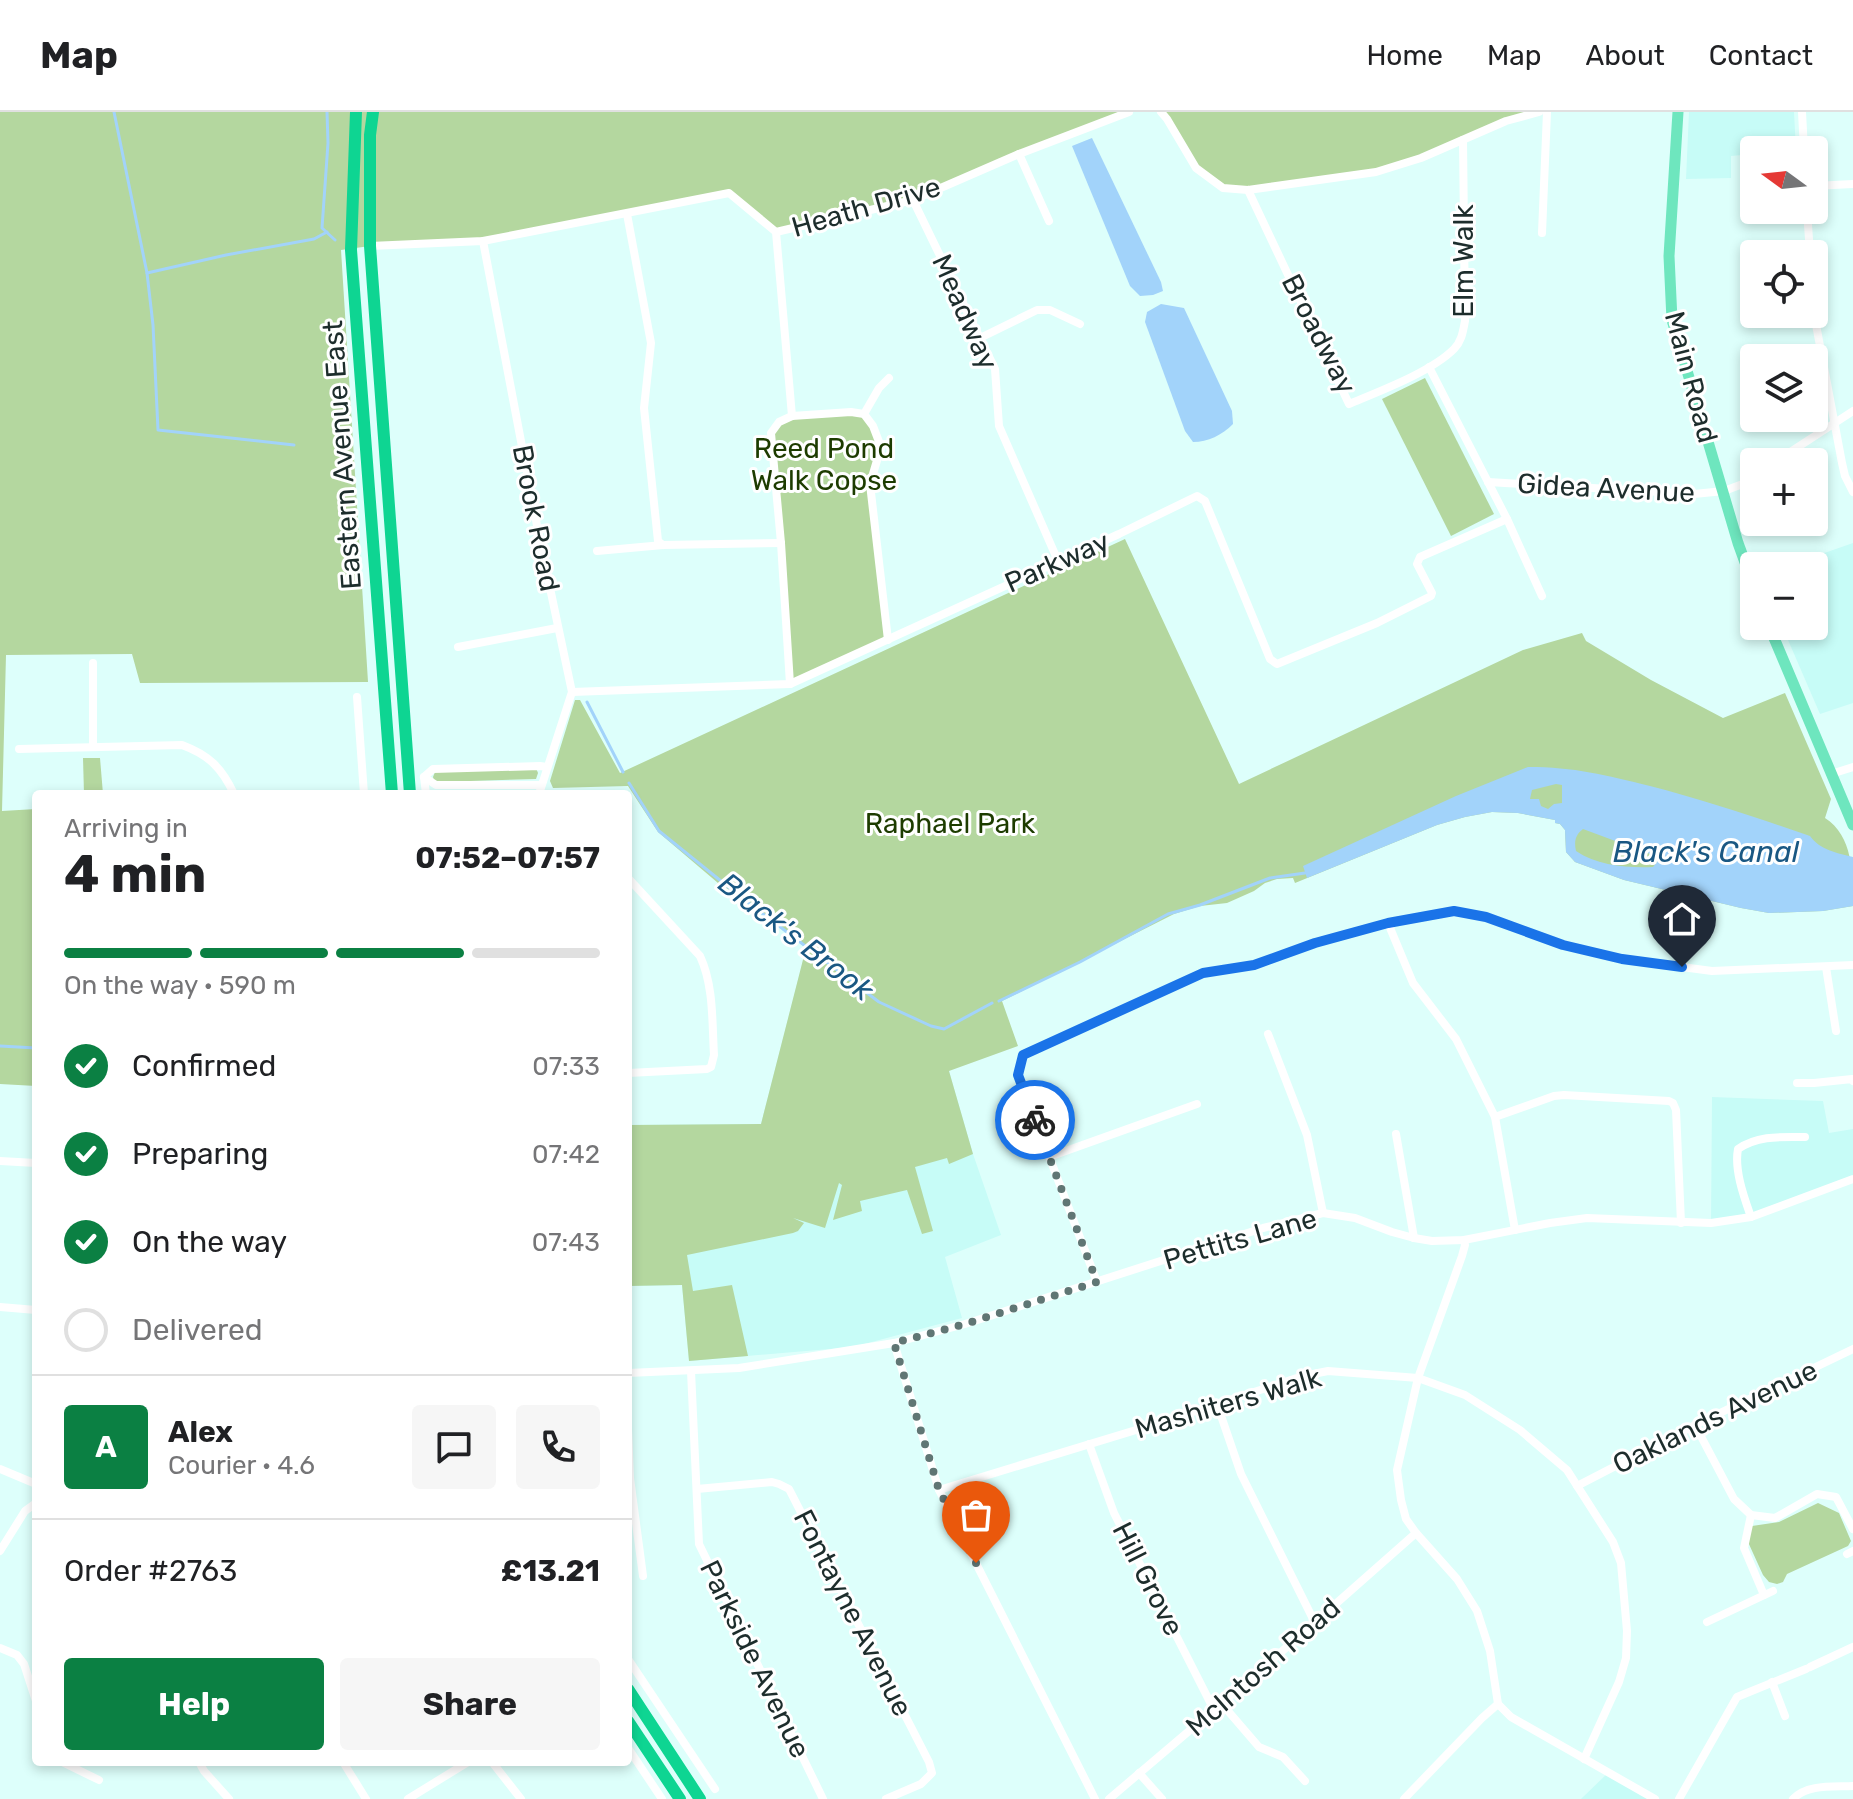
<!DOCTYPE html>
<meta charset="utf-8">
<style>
:root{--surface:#fff;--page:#f6f6f6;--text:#202124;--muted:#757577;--line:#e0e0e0;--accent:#0b8043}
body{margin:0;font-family:Rubik,sans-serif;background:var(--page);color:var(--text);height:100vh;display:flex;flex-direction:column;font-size:30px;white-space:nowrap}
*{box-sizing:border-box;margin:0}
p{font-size:26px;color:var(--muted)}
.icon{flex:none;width:44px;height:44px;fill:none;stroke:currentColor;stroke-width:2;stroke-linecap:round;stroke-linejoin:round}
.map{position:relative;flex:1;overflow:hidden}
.sheet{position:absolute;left:32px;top:678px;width:600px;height:976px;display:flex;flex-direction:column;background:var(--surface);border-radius:8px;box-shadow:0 4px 12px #0003}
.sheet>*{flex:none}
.needle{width:52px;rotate:285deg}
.fabs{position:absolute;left:1740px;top:24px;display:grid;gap:16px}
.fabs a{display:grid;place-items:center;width:88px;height:88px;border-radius:8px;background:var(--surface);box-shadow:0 4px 12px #0003;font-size:40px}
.pin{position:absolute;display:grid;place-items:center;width:68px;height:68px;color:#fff;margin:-82px -34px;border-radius:50% 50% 50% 0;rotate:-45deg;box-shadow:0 0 8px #0007}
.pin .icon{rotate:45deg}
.courier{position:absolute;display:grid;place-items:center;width:80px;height:80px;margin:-40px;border:6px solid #1a73e8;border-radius:50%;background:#fff;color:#222;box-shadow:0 2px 10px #0007}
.summary em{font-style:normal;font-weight:700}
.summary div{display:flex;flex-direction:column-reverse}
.summary{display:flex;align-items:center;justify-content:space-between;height:136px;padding:0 32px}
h1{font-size:52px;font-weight:700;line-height:60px}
.bar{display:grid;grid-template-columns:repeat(4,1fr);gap:12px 8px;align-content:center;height:96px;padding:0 32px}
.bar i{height:10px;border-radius:6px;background:var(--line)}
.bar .current{background:var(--accent)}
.bar p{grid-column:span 4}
.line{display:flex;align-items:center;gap:20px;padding:0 32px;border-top:2px solid var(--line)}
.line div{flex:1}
.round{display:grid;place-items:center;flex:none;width:84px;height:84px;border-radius:8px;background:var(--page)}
ol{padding:0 32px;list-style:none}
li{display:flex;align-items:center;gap:24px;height:88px}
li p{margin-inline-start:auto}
li .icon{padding:8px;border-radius:50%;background:var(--accent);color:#fff;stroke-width:4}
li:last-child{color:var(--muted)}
li i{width:44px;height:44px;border:4px solid var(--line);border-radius:50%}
.primary-button{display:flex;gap:16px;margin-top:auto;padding:16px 32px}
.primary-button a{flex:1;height:92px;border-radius:8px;background:var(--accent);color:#fff;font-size:32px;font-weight:700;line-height:92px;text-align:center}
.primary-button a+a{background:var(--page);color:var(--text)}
header{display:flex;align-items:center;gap:48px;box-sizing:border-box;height:112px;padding:0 40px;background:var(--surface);border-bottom:2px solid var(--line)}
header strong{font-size:38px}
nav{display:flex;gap:44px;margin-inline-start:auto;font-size:28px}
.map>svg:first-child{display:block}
.built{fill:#c7fcf7}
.green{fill:#b4d79f}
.water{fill:#a2d3fa;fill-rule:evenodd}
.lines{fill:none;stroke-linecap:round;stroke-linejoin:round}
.stream{stroke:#a2d3fa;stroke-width:3}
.minor{stroke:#fff;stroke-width:8}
.major{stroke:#6ee6be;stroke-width:11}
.highway{stroke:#0ed592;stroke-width:12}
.done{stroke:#607674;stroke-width:8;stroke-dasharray:0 14.4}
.route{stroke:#1a73e8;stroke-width:10}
.labels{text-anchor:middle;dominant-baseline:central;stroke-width:6;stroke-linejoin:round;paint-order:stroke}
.street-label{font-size:28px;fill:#1d2d2c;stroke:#fff}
.park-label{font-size:28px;fill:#1d3c00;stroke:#fff}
.water-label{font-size:30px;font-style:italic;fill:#1a5883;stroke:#fff}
</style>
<header>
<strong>Map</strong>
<nav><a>Home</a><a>Map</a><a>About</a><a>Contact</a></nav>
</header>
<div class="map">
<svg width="1853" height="1687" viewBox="0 0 1853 1687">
<rect width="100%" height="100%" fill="#ddfffb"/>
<g class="built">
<path d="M1689,0H1794L1796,38H1754V42L1731,44V66L1686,67Z"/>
<path d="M1853,431V591L1820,602L1782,514H1814V472L1821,469L1813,445Z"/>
<path d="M805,841L949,959L973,1042L1001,1123L945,1145L962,1206L853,1235L689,1249L682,1173L628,1174V1013L761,1012Z"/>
<path d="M1712,985L1823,989L1829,1021L1853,1017V1067L1751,1105L1711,1111Z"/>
<path d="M1608,1661L1655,1687H1581Z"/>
</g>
<g class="green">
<path d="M0,0H1129L913,88L776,120L728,81L483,129L370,134L341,138L368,570L140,571L132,542L6,543L2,699L36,697V974L0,972Z"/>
<path d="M1161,0H1548L1506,9L1376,60L1248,78L1223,76L1196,56Z"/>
<path d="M1425,266L1494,402L1451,424L1382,287Z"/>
<path d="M864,302L881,335L870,372L888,528L790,572L771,321L792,304Z"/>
<path d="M1125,427L1239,672L1523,538L1582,521L1586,529L1651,568L1723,606L1785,581L1831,687L1825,706C1853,724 1853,761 1853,794L1823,799L1769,801L1741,796L1624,768L1575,750L1566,740L1565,718L1560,712L1555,711V708L1518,701L1492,700L1465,705L1437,713L1295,771L1293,766L1277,767L1265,771L1254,779L1227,791L1200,794L1174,802L1002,889L1018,934L949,959L973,1042L949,1052L947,1046L915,1055L933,1119L922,1122L907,1078L860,1089L862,1099L833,1108L842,1073L839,1071L825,1116L793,1106L804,1111L798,1119L793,1121L687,1143L693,1179L732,1173L748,1244L689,1249L682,1173L628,1174V1013L761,1012L806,836L762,801L718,771L658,720L628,674L553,676L550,669L575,588H580L620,661Z"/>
<path d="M83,646H100L103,682H84Z"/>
<path d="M536,656L538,661L536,667L438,670L434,669L433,665L435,660Z"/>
<path d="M1818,1391L1839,1401L1851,1429L1848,1434L1787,1462L1783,1470L1777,1472L1769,1470L1763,1463L1748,1430L1752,1414L1779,1410Z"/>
</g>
<g class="water">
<path d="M1092,26L1161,170L1163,179L1153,183L1140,184L1130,174L1072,34Z"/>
<path d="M1161,192L1184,196L1232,299L1233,312C1222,323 1208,330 1193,330L1185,319L1145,210L1147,200Z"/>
<path d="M1528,655C1574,655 1606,663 1650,674C1704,688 1758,706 1810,724C1820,738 1837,741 1853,745V794L1823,799L1769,801L1741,796L1624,768L1575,750L1566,740L1565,718L1560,712L1555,711V708L1518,701L1492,700L1465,705L1437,713L1307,766L1303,754L1456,684ZM1556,672L1562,673V691L1554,692L1548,697L1541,694L1539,687H1530L1532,678ZM1583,717L1653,743L1657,750L1653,755C1628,756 1598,754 1576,739C1574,730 1575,723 1583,717Z"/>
</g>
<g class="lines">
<g class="stream">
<path d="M114,0L147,161L226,143L314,127L327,120"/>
<path d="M327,0L328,31L322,116L335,128"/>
<path d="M147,161L153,213L158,318L294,333"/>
<path d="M587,590L623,660"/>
<path d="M629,671L659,719L737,782L879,890L931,914L944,917L992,891"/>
<path d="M999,889L1080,850L1168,802L1200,793L1270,766L1305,761"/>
<path d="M0,934L36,936"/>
</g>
<g class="minor">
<path d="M1161,0L1167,7L1196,56L1223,76L1248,78L1376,60L1421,46L1506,9L1539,0"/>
<path d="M1802,0L1804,38"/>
<path d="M1019,42L1049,109"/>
<path d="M1814,74L1853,72"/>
<path d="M1248,78L1349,292C1380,279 1431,260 1454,237C1462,229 1463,219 1465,209L1463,28"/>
<path d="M913,88L995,257L999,314L1058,449"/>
<path d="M1807,98L1810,142"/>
<path d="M627,102L651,231L644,296L658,429L663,433"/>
<path d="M776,120L792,304L779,310L771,321L781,431L790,572"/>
<path d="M1542,121L1547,0"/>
<path d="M483,129L539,424L572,580L539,682"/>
<path d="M370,134L483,129L729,81L776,120L913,88L1019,42L1129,0"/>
<path d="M1814,202L1842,351L1845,364L1853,380"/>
<path d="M980,226L1037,198H1050L1080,212"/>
<path d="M864,302L879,276L889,266"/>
<path d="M792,304L851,300L864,302L873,314L881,335L870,372L888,528"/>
<path d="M1775,350L1853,299"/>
<path d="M1488,370L1694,382L1724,379L1740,373"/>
<path d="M1743,371L1754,364"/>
<path d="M1507,407L1542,484"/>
<path d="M597,439L663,433L781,431"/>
<path d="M458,535L557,516"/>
<path d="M572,580L790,572L1119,422L1197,384L1205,389L1270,547L1277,552L1377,511L1431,484L1432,481L1417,452L1420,445L1507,407L1429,255"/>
<path d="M357,585L364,682"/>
<path d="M93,634V551"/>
<path d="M19,637L182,633C209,643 222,656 234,682"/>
<path d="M1831,662L1853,655"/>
<path d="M424,665L433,657L540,654L547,655"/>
<path d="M424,665L436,673H541"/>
<path d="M424,665L426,682"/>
<path d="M628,766L700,844C714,874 712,911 714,943L711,955L707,957L628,961"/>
<path d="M1388,811L1413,871L1456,927L1495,1005L1515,1118"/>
<path d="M1826,855L1836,919"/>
<path d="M1268,922L1307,1023L1323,1101"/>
<path d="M1797,971H1814L1852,967L1853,969"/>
<path d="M1495,1005L1554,984L1564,983L1669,989L1673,991L1676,998L1681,1111"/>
<path d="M1396,1022L1414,1126"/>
<path d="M1049,1045L1197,992"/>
<path d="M0,1049L36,1051"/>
<path d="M1751,1105C1744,1085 1734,1058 1738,1037C1758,1023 1782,1025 1805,1025"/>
<path d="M1464,1128L1465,1133L1462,1144L1418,1266L1397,1358L1401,1388L1406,1407L1416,1421L1457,1467L1477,1499L1490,1539L1498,1592L1511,1605L1655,1687"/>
<path d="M1097,1170L1018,963L1023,943L1203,861L1254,853L1315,831L1388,811L1454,799L1486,805L1563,833L1622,847L1712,859L1853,853"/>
<path d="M0,1195L36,1198"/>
<path d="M894,1231L939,1378L1095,1687"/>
<path d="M691,1259L699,1432L823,1687"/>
<path d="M628,1261L739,1256L894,1231L965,1212L1263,1116L1323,1101L1355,1106L1392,1120L1414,1126L1432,1129L1464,1128L1550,1111L1587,1106L1711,1111L1751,1105L1853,1067"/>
<path d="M1217,1292L1241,1362L1315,1511"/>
<path d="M1695,1313L1734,1387L1751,1403L1775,1406L1817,1382L1836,1385L1853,1417"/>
<path d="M628,1317L630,1366L643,1464"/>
<path d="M1089,1332L1114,1401L1214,1598"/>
<path d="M0,1357L36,1372"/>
<path d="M1577,1374L1695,1313L1853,1237"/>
<path d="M697,1377L772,1370L779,1372L789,1377L929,1650L932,1661L921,1672L886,1687"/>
<path d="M939,1378L1159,1311L1303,1264L1328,1259L1418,1266L1465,1283L1520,1318L1567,1358L1613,1430L1621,1451L1627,1519L1626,1546L1619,1570L1584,1647"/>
<path d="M1751,1403L1744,1436L1764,1483"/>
<path d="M0,1439L25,1399L36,1391"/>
<path d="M1847,1442L1853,1439"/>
<path d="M1707,1510L1773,1479"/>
<path d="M0,1536L17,1543L24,1552L36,1589"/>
<path d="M628,1547L715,1677"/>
<path d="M1810,1555L1853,1535"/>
<path d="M1772,1570L1785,1604"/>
<path d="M1222,1592L1259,1635L1283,1645L1305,1669"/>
<path d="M628,1636L662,1687"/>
<path d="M62,1650L99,1668"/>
<path d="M199,1650L204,1659L229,1687"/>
<path d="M343,1650L366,1687"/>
<path d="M492,1650L521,1687"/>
<path d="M1139,1661L1162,1687"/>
<path d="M408,1687L468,1650"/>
<path d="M1109,1687L1262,1557L1416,1421"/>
<path d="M1404,1687L1482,1606L1498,1592"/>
<path d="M1679,1687L1737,1585L1806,1557"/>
<path d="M1793,1687C1807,1672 1833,1675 1853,1674"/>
</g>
<g class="major">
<path d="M1678,0L1669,144L1672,208L1738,431L1754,475"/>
<path d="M1769,514L1853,713"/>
</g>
<g class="highway">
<path d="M356,0L351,138L392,682"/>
<path d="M373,0L370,23V134L410,682"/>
<path d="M628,1577L700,1687"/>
<path d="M628,1609L680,1687"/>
</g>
</g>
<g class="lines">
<path class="done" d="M976,1451L939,1378L894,1231L965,1212L1097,1170L1035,1008"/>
<path class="route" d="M1035,1008L1018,963L1023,943L1203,861L1254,853L1315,831L1388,811L1454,799L1486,805L1563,833L1622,847L1682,855"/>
</g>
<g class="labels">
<g class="street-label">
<text transform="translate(866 95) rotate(-16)">Heath Drive</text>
<text transform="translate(1463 149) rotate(-90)">Elm Walk</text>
<text transform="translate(965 200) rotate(66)">Meadway</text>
<text transform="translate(1319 222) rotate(63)">Broadway</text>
<text transform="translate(1691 265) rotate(75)">Main Road</text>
<text transform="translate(342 343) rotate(-94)">Eastern Avenue East</text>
<text transform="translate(1606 376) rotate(3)">Gidea Avenue</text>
<text transform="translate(536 406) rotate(79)">Brook Road</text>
<text transform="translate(1057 450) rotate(-24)">Parkway</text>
<text transform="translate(1240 1127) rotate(-16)">Pettits Lane</text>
<text transform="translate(1228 1291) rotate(-16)">Mashiters Walk</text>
<text transform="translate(1715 1305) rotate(-26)">Oaklands Avenue</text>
<text transform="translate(1148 1467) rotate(63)">Hill Grove</text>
<text transform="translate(853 1501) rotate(63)">Fontayne Avenue</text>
<text transform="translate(755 1547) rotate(64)">Parkside Avenue</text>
<text transform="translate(1263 1555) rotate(-41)">McIntosh Road</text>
</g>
<g class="park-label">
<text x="824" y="336">Reed Pond<tspan x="824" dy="32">Walk Copse</tspan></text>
<text x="950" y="711">Raphael Park</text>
</g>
<g class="water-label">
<text x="1706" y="740">Black's Canal</text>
<text transform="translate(796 825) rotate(38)">Black's Brook</text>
</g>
</g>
</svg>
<div class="fabs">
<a><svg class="needle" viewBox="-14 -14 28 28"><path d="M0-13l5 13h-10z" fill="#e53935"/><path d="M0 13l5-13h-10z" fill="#757577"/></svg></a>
<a><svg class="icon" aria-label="locate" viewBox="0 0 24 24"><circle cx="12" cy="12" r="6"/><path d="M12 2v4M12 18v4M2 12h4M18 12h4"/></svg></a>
<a><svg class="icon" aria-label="layers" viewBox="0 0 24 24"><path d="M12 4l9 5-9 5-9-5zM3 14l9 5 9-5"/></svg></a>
<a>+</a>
<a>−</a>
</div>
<div class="pin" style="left:976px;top:1451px;background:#ea580c"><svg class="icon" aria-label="bag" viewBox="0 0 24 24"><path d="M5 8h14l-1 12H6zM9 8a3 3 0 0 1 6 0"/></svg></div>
<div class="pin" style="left:1682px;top:855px;background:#1f2937"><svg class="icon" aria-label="home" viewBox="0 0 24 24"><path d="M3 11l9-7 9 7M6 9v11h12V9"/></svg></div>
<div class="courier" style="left:1035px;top:1008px"><svg class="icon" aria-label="bike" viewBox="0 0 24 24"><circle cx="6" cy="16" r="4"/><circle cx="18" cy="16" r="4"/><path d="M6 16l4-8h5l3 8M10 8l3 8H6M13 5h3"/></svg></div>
<section class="sheet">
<div class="summary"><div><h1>4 min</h1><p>Arriving in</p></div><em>07:52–07:57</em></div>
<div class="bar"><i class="current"></i><i class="current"></i><i class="current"></i><i></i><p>On the way · 590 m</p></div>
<ol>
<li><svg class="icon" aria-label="check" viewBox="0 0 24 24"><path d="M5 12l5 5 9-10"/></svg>Confirmed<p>07:33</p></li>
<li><svg class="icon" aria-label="check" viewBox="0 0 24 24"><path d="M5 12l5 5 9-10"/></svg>Preparing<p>07:42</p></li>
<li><svg class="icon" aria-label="check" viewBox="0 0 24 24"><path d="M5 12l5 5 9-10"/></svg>On the way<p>07:43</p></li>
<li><i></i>Delivered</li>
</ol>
<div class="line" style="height:144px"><b class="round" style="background:var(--accent);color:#fff">A</b><div><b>Alex</b><p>Courier · 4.6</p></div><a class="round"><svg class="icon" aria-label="chat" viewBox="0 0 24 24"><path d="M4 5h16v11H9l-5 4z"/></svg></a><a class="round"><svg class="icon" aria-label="phone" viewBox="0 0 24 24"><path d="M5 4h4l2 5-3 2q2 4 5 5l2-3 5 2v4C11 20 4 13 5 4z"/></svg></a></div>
<div class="line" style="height:104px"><div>Order #2763</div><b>£13.21</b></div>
<div class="primary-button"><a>Help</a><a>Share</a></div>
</section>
</div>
